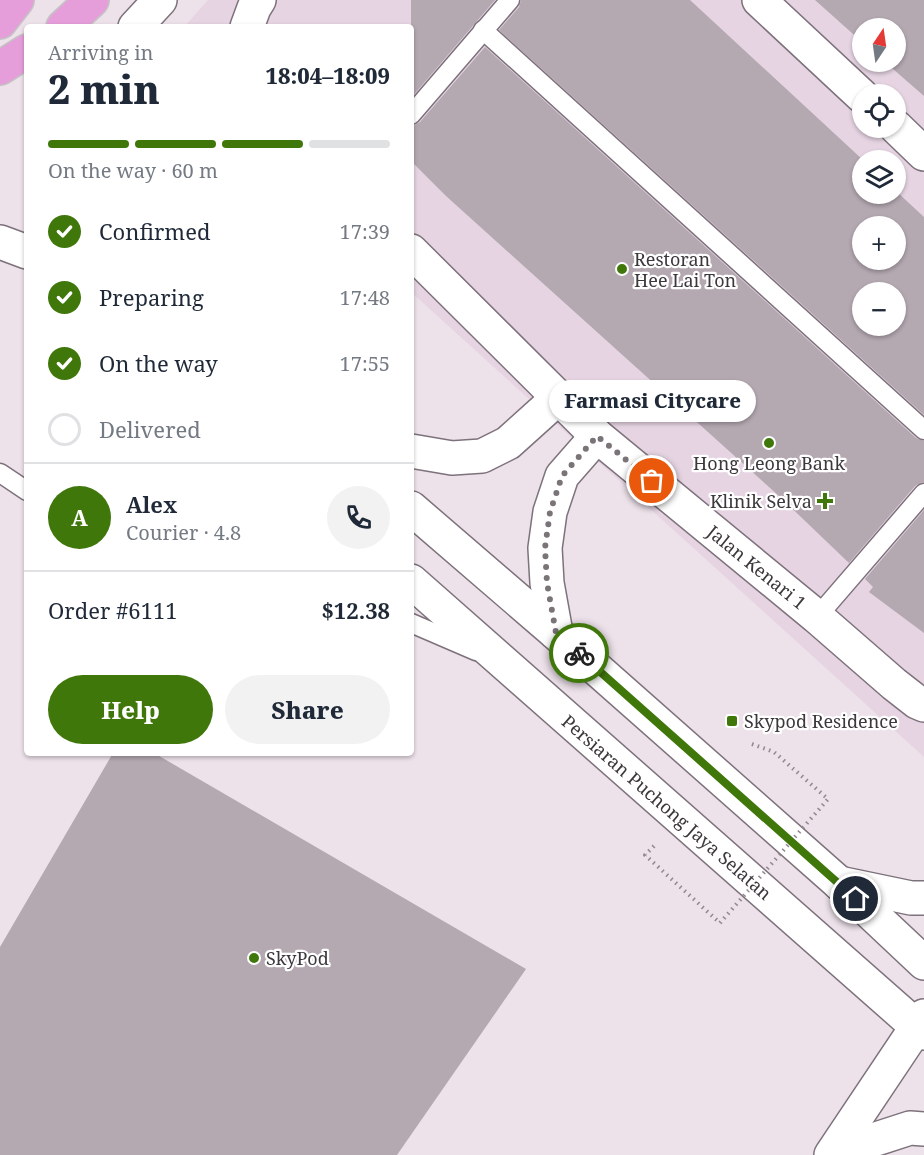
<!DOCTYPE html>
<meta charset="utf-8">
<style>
:root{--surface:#fff;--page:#f2f2f3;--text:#1f2937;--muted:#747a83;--line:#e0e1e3;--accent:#3f770b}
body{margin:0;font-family:"Noto Serif",serif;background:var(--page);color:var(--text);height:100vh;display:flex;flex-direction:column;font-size:22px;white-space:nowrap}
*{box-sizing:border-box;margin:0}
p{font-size:20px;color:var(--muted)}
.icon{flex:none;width:33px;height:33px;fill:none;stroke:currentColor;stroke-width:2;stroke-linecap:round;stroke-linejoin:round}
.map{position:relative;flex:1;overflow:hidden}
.drawer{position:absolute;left:24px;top:24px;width:390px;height:732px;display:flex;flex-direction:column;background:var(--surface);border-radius:6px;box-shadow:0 2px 4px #0004}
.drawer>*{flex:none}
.needle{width:39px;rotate:13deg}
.tools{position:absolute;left:852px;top:18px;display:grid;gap:12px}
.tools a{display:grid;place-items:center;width:54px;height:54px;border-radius:50%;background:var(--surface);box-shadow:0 2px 4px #0004;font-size:30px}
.pin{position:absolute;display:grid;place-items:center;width:51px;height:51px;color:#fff;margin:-26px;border:3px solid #fff;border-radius:50%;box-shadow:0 2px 6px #0007}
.courier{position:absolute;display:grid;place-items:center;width:60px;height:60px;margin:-30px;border:4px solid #3f770b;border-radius:50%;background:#fff;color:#222;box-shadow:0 2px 8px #0007}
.bubble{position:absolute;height:42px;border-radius:21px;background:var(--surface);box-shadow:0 2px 4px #0004;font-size:20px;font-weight:800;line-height:42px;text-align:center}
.summary em{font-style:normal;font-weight:800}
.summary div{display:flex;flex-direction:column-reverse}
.summary{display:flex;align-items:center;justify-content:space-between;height:102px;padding:0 24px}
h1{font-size:39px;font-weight:800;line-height:45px}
.bar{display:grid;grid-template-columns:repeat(4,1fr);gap:9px 6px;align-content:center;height:72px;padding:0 24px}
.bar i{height:8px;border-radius:4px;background:var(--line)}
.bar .current{background:var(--accent)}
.bar p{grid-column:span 4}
.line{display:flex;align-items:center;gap:15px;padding:0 24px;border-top:2px solid var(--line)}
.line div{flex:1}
.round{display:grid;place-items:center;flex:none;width:63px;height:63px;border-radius:32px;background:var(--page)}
ol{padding:0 24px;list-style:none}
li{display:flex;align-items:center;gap:18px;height:66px}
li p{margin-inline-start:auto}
li .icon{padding:6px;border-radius:50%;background:var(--accent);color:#fff;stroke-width:4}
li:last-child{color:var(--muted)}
li i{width:33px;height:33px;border:3px solid var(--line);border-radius:50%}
.button{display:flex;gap:12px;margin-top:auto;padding:12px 24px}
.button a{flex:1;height:69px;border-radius:36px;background:var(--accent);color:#fff;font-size:24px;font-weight:800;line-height:69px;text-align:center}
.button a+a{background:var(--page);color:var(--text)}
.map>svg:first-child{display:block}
.built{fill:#e6d4e3;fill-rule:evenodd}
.building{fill:#b4a8b1;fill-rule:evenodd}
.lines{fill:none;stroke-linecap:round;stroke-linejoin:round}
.service-casing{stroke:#7d727b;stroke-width:21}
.minor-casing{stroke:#7d727b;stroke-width:36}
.tertiary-casing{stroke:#7d727b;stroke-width:36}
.secondary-casing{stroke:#7d727b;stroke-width:36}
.motorway-casing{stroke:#c4c3c4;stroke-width:36}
.path{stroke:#91898f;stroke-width:4;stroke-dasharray:1.5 4.5;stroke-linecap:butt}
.service{stroke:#fff;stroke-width:18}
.minor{stroke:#fff;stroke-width:33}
.tertiary{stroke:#fff;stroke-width:33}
.secondary{stroke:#fff;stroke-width:33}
.motorway{stroke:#e69edb;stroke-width:33}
.path-bridge{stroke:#91898f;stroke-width:4;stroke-dasharray:1.5 4.5;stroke-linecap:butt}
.done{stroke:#7a7378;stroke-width:6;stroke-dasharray:0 10.8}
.route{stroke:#3f770b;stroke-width:8}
.poi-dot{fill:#3f770b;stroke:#fff;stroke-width:2}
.labels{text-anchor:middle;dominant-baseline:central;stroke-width:4.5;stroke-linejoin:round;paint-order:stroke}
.poi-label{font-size:18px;fill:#3c383b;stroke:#fff;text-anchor:start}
.street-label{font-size:18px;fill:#3c383b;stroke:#fff}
</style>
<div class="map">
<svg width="924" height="1155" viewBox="0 0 924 1155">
<rect width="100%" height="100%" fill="#ede1ea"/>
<path class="built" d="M208,0H924V757L411,292V27H184ZM862,28H896V62H862ZM862,94H896V128H862ZM862,160H896V194H862ZM862,226H896V260H862ZM862,292H896V326H862Z"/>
<g class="building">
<path d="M411,0H495L411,98Z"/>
<path d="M521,0H690L863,160L862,194H896V191L924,217V415L499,30L519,7ZM862,226H896V260H862ZM862,292H896V326H862Z"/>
<path d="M815,0H924V96L885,62H896V28H862V42Z"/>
<path d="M485,47L916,438L924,441V482L920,483L915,486L849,563L779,496L446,196L411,161V126L415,125L420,122Z"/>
<path d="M924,510V633L869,592L873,587L865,579Z"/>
<path d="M113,753H154L526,969L397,1155H0V947Z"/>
</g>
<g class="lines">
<defs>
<g id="service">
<path d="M483,30L924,430"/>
<path d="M411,115L510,0"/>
<path d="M0,473L27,491"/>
<path d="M817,617L924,493"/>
<path d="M411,623L476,651"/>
</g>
<g id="minor">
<path d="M759,0L862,96"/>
<path d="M247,27L254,8L259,0"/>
<path d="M896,127L924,154"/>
<path d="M411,251L597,436L817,617L894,684L917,702L924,705"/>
<path d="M411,451L452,458L482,456L508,443L558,398"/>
<path d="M556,633L547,583L545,548L550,512L562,476L597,436"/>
</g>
<path id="tertiary" d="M831,1155L924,1016"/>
<g id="secondary">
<path d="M135,27L160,0"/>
<path d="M0,242L27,252"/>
<path d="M411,508L556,633L839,883L924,963"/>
<path d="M411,581L924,1033"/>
<path d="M839,883L911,898H924"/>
<path d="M833,1153L910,1128L924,1129"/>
</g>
<g id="motorway">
<path d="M0,22L17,0"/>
<path d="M63,27L92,0"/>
<path d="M0,68L27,51"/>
</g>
</defs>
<use href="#service" class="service-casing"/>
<use href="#minor" class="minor-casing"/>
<use href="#tertiary" class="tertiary-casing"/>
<use href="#secondary" class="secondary-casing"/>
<use href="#motorway" class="motorway-casing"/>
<g class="path">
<path d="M752,744L774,752L828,799"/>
<path d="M654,846L645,855L720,923"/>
</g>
<use href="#service" class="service"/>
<use href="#minor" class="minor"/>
<use href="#tertiary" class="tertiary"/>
<use href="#secondary" class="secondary"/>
<use href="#motorway" class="motorway"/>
<path class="path-bridge" d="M720,923L828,799"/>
</g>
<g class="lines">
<path class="done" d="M579,653L556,633L547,583L545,548L550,512L562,476L597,436L652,481"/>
<path class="route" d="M579,653L856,899"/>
</g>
<g class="poi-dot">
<circle cx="622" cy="269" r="6"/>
<circle cx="769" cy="443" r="6"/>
<path d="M822 492h6v6h6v6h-6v6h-6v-6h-6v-6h6z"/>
<rect x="726" y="715" width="12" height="12" rx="3"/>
<circle cx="254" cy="958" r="6"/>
</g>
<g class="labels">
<g class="poi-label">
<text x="634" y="259">Restoran<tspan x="634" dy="21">Hee Lai Ton</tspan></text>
<text x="769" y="463" text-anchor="middle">Hong Leong Bank</text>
<text x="812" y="501" text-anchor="end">Klinik Selva</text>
<text x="744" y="721">Skypod Residence</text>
<text x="266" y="958">SkyPod</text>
</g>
<g class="street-label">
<text transform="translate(757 567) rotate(39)">Jalan Kenari 1</text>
<text transform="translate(667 807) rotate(41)">Persiaran Puchong Jaya Selatan</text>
</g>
</g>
</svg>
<div class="tools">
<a><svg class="needle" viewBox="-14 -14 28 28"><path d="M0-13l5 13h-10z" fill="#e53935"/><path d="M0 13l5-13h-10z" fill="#747a83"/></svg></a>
<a><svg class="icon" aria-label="locate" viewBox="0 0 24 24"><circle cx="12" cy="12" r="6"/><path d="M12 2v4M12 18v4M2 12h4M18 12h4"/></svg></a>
<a><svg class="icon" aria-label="layers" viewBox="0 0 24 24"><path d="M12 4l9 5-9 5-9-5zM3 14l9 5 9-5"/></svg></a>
<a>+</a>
<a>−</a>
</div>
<div class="pin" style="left:652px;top:481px;background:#ea580c"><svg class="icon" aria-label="bag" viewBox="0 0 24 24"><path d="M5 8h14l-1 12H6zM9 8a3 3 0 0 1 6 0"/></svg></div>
<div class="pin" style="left:856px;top:899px;background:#1f2937"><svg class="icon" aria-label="home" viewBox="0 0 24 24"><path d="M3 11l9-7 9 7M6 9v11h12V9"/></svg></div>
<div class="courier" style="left:579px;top:653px"><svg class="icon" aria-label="bike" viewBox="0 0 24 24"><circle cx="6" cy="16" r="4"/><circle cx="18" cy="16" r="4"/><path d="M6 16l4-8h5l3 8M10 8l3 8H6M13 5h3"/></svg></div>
<div class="bubble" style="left:549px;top:380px;width:207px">Farmasi Citycare</div>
<section class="drawer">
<div class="summary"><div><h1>2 min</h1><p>Arriving in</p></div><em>18:04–18:09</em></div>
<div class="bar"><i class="current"></i><i class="current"></i><i class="current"></i><i></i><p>On the way · 60 m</p></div>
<ol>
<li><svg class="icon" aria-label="check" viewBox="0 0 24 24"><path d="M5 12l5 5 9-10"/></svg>Confirmed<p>17:39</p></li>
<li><svg class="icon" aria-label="check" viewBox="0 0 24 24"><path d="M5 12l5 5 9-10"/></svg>Preparing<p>17:48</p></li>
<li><svg class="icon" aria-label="check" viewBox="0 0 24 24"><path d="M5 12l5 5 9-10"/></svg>On the way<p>17:55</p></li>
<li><i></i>Delivered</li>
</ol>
<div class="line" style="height:108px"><b class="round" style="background:var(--accent);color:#fff">A</b><div><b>Alex</b><p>Courier · 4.8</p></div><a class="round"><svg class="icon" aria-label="phone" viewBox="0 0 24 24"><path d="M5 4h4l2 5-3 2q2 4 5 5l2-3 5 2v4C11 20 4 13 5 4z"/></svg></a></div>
<div class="line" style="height:78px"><div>Order #6111</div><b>$12.38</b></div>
<div class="button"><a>Help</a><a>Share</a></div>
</section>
</div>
